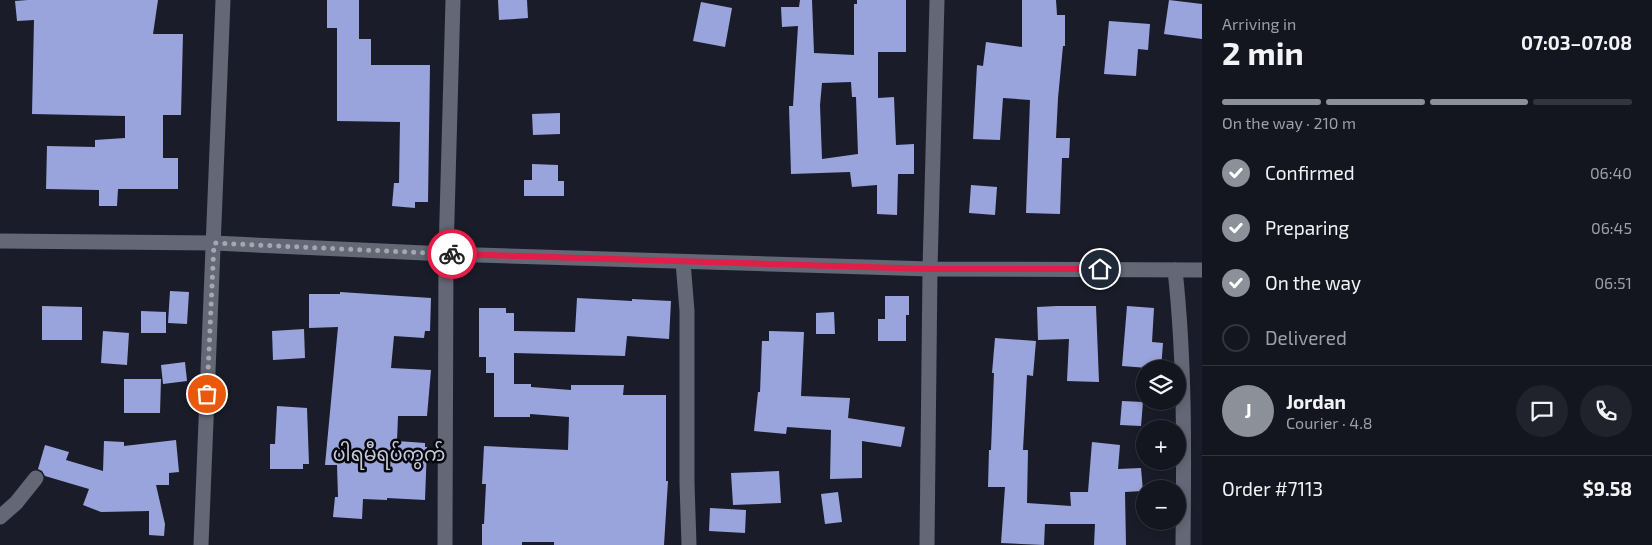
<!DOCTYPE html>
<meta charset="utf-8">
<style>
:root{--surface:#14161f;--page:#21232c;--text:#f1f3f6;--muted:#9d9fa4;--line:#33353d;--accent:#8c9099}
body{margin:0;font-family:"Exo 2","Noto Sans Myanmar",sans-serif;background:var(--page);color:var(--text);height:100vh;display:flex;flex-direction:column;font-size:19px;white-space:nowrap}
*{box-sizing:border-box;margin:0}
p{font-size:16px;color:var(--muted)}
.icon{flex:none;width:28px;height:28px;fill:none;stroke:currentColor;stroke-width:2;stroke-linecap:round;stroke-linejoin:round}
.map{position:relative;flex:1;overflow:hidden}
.panel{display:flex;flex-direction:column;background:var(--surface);width:450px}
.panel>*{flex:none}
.buttons{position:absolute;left:1136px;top:360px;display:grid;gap:10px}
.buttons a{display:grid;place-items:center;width:50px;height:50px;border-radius:50%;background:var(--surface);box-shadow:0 2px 8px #0003,0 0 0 1px var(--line);font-size:25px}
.pin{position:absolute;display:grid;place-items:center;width:42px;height:42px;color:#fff;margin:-21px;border:2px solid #fff;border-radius:50%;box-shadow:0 1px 5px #0007}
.courier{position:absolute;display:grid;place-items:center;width:50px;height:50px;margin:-25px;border:4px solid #e11d48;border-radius:50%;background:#fff;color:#222;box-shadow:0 1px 6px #0007}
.summary em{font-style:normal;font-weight:700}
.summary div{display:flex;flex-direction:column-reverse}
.summary{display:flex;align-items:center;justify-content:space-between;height:85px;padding:0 20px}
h1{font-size:32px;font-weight:700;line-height:38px}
.bar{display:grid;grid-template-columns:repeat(4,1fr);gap:8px 5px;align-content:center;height:60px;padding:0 20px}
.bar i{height:6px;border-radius:4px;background:var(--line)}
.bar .on{background:var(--accent)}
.bar p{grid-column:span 4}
.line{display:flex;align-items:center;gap:12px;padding:0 20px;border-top:1px solid var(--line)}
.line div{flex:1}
.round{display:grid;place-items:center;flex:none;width:52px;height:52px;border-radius:26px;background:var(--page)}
ol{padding:0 20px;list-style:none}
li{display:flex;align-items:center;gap:15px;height:55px}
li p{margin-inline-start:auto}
li .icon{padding:5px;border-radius:50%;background:var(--accent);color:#fff;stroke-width:4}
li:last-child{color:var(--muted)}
li i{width:28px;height:28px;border:2px solid var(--line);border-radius:50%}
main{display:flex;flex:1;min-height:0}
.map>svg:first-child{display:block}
.building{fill:#9aa4dc;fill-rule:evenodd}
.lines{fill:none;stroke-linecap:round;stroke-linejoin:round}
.minor{stroke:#636776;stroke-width:15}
.done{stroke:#a4a6b0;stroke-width:5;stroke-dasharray:0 9}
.route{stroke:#e11d48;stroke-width:6}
.labels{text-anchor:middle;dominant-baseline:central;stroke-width:5;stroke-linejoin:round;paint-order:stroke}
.quarter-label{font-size:19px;fill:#c7cbdc;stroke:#07080d}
</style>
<main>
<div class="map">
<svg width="1202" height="545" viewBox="0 0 1202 545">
<rect width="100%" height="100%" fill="#1a1d29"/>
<g class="building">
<path d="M28,0H158L153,34H183L181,115H163V158H178V189H118L117,206H99V190L46,189L47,146L95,147V140L125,138V116L32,114L34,20L17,21L15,1Z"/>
<path d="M327,0H359V39H371V65H430L428,202H415V208L392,206L394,183H399L400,122L337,121V28H327Z"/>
<path d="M498,0H527L528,18L499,20Z"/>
<path d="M800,0H812L814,53L854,55V4H857V0H906V52H878V98L894,97L896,145L914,144V174H898L897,215L877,214V185L852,187L850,172L791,174L789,106H793L798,26L782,27L781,7H799ZM851,82L852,97H856L858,154L822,159L820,105L822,83Z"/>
<path d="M1022,0H1056L1057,15H1065V46H1063L1058,98L1056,138H1070L1069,158H1062L1060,214L1026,213L1030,100L1003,98L1000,140L973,139L977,65L983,66L986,42L1022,47Z"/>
<path d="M1169,0L1202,4V39L1164,34Z"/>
<path d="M701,2L732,8L725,47L693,41Z"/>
<path d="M1109,21L1150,24L1148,50L1138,49L1136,76L1104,74Z"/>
<path d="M560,113V134L533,135L532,114Z"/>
<path d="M532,164L558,165V181H564V196H524V180H532Z"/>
<path d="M971,185L997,187L995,215L969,213Z"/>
<path d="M170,291L189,292L187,324L168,323Z"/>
<path d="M340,292L431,298L430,331H425L424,338L394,336L391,368L431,370L427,416H398L397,441L425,443V447H427L425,500L387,498V500L363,499L362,519L333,517L335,497H338L337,465H325L338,327L309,328V294H340Z"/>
<path d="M885,296H909V315H906V341H878V319H885Z"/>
<path d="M577,298L632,301V299L671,301L669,339L627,336L625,356L514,353V384H531V387L571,390V385H624L623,395H666V481H668L664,545H554V542H522V545H482V524H484L486,484H482L484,446L568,450L569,417L530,414V417H494V373H486V357H479V308H506V313H514V331L575,332Z"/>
<path d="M42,306L82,307V340H42Z"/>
<path d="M1057,306H1096L1099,382L1067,381L1069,339L1038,340L1037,307Z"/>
<path d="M1127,306L1154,308L1152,342L1163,343L1161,369L1122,366Z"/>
<path d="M141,311L166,312V333H141Z"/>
<path d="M834,312L835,334H816V313Z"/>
<path d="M304,329L305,358L273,360L272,331Z"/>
<path d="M103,331L129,333L127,365L101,363Z"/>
<path d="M769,331L804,332L801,396L850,398L848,418L905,427L901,447L862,441V478L830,479L831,430L787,427L786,434L754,431L758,392H760L762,341H769Z"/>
<path d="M995,338L1036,341L1033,376L1027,375L1023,450H1028L1027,503L1071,506L1070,492H1088L1092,442L1120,445L1118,469L1141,468L1143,491L1125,492L1126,545H1094L1095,524H1045L1044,545L1001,543L1005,487H988L989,450H991L994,373H992Z"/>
<path d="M185,362L187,381L163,384L161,365Z"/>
<path d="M124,379H161L160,413H124Z"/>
<path d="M1122,401L1143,402L1141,426L1120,425Z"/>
<path d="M277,406L307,408L309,464H303V469H270V444H275Z"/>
<path d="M176,440L179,472L169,473V485H156L165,524L164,536L149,535V511L101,512L83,505L89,489L45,476L42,471L38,469L45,445L69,452L66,460L103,471L104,441L124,442V446Z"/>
<path d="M779,471L781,503L733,505L731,473Z"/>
<path d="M838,492L842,522L825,524L821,494Z"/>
<path d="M710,508L746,510L745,533L709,531Z"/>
</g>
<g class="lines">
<g class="minor">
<path d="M0,241L214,243L446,254L930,269L1202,270"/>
<path d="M683,262L687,311V483L689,545"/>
<path d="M1175,270C1185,361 1184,453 1183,545"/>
<path d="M0,517L16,503L36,478"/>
<path d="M201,545L223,0"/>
<path d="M445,545L446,254L453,0"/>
<path d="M927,545L930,269L937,0"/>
</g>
</g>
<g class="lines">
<path class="done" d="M207,394L214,243L452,254"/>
<path class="route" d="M452,254L930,269H1100"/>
</g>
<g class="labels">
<g class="quarter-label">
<text x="389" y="453">ပါရမီရပ်ကွက်</text>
</g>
</g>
</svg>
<div class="buttons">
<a><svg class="icon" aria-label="layers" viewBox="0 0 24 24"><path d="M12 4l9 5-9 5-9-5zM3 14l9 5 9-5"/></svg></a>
<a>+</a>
<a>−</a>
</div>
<div class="pin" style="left:207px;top:394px;background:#ea580c"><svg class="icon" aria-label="bag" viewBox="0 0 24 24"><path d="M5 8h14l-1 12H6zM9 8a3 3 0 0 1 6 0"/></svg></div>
<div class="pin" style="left:1100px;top:269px;background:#1f2937"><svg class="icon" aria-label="home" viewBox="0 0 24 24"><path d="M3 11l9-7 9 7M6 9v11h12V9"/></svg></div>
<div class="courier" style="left:452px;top:254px"><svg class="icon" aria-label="bike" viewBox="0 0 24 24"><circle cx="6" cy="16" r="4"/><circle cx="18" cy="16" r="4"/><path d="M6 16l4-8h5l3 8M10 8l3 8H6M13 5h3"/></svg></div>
</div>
<section class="panel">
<div class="summary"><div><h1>2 min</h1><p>Arriving in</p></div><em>07:03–07:08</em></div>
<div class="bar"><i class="on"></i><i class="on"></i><i class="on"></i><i></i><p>On the way · 210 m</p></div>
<ol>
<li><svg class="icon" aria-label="check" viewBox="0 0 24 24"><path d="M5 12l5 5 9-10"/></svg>Confirmed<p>06:40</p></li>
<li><svg class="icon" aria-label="check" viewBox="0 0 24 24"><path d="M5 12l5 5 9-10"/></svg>Preparing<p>06:45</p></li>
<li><svg class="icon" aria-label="check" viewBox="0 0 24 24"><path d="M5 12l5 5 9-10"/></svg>On the way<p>06:51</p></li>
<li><i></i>Delivered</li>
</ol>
<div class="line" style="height:90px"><b class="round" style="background:var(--accent);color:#fff">J</b><div><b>Jordan</b><p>Courier · 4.8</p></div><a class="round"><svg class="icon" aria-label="chat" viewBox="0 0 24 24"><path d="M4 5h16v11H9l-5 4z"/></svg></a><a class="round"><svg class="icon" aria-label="phone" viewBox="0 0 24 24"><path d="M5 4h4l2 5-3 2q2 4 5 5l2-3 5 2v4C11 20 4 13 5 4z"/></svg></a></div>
<div class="line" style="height:65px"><div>Order #7113</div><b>$9.58</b></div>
</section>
</main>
